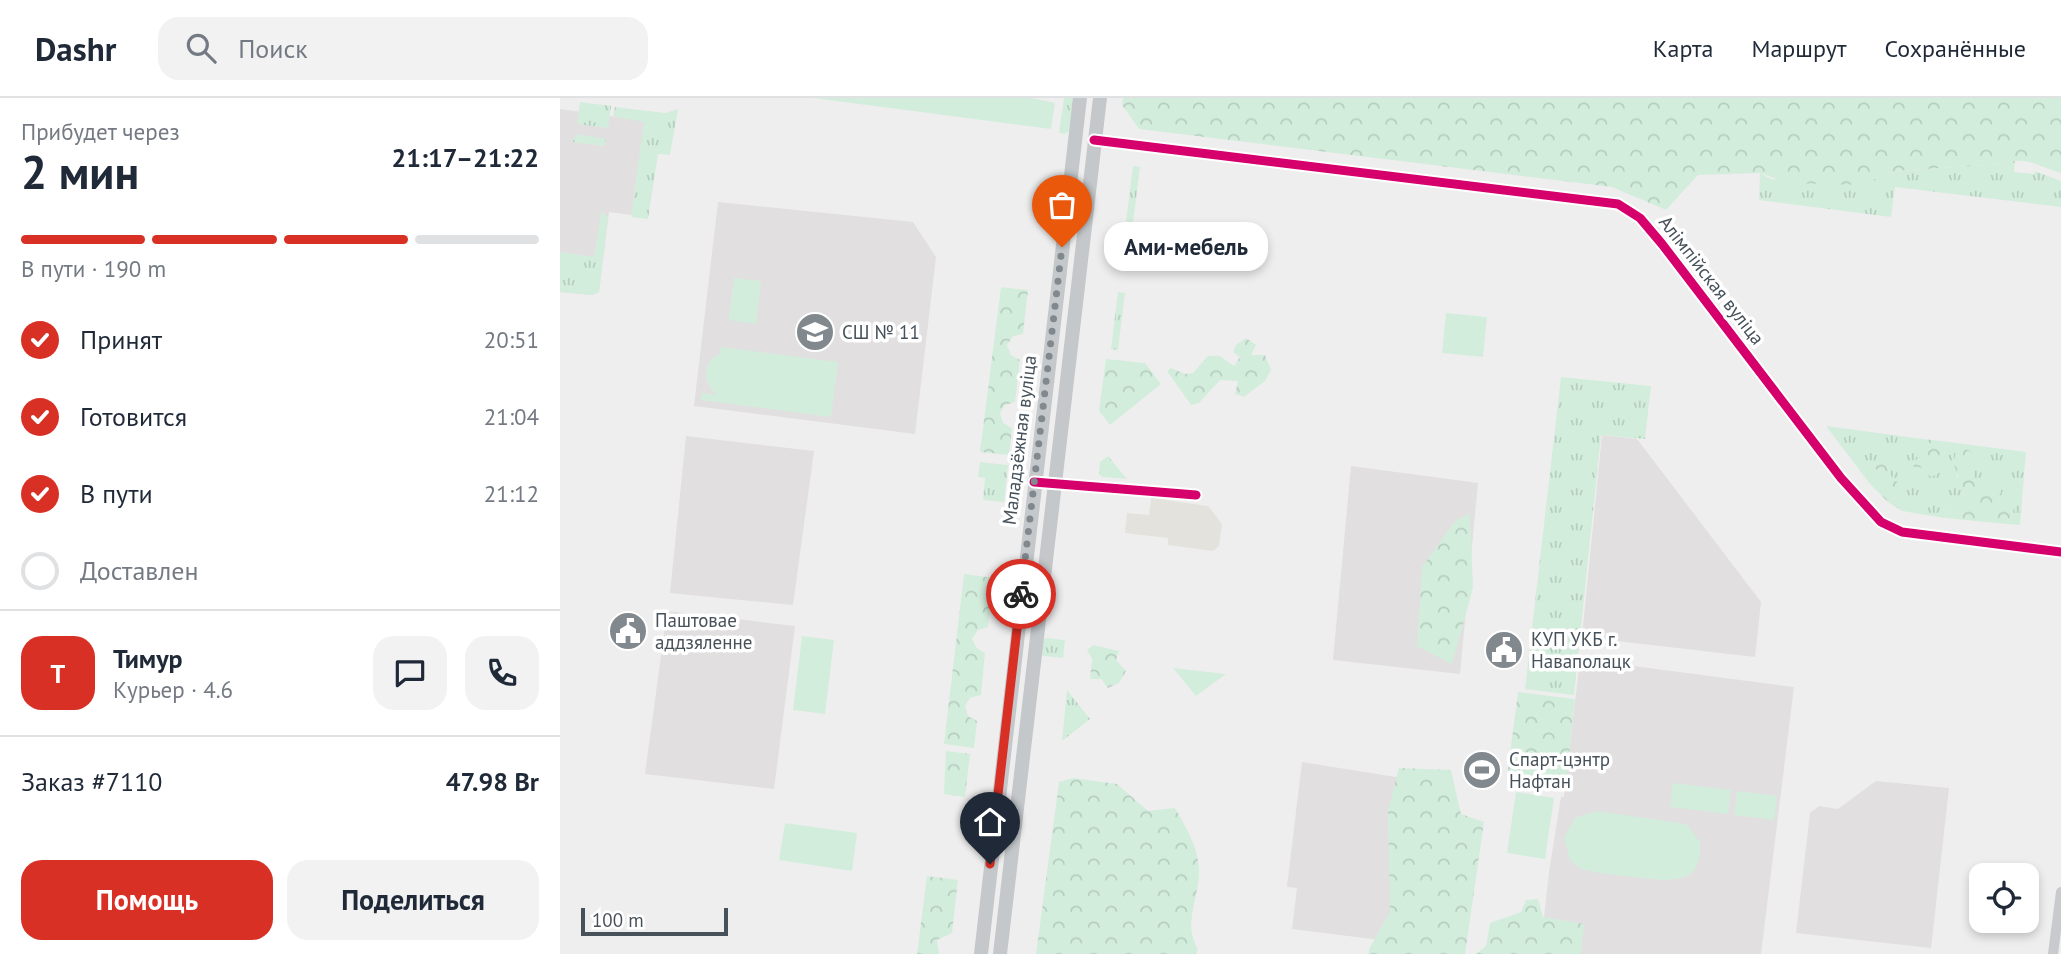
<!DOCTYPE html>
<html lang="ru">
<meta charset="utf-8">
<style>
:root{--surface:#fff;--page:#f2f2f3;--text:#1f2937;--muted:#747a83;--line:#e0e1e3;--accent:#d93025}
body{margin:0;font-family:"PT Sans",sans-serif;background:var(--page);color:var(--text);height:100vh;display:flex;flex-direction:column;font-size:26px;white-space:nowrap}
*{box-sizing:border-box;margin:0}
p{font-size:23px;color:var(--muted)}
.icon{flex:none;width:38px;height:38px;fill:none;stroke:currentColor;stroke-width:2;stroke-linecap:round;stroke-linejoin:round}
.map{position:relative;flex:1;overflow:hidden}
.sheet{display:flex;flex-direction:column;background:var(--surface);width:560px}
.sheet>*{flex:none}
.fabs{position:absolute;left:1409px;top:765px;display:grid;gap:14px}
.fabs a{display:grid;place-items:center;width:70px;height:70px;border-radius:14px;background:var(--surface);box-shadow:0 4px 10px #0003;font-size:35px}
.scale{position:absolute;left:21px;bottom:18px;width:147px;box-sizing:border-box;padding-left:7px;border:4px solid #46515a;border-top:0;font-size:19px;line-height:24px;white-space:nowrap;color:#46515a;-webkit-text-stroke:5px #fff;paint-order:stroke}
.pin{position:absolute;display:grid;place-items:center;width:60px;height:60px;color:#fff;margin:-72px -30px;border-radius:50% 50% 50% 0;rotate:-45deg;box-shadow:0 0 7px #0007}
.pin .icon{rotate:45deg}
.courier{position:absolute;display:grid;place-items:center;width:70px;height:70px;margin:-35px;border:5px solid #d93025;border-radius:50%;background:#fff;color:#222;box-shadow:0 2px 9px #0007}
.bubble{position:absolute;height:49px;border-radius:21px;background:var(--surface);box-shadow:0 4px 10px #0003;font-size:23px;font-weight:800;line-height:49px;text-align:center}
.headline em{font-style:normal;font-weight:800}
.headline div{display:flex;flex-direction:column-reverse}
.headline{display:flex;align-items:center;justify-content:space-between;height:119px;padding:0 21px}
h1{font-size:46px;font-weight:800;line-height:52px}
.bar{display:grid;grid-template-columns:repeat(4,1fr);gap:10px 7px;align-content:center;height:84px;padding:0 21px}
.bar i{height:9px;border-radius:5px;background:var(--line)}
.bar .active{background:var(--accent)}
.bar p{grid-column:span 4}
.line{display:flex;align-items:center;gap:18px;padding:0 21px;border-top:2px solid var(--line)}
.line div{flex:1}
.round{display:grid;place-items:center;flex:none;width:74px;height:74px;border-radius:21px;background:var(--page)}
ol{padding:0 21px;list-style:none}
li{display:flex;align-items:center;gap:21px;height:77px}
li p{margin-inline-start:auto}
li .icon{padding:7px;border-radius:50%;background:var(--accent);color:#fff;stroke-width:4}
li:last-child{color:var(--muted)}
li i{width:38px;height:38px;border:4px solid var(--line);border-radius:50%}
.button{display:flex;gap:14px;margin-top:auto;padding:14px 21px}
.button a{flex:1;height:80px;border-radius:21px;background:var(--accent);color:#fff;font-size:28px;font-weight:800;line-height:80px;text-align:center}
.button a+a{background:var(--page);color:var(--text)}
header{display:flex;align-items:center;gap:42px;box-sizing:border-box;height:98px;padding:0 35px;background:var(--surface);border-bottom:2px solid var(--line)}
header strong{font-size:33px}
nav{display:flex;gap:38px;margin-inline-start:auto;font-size:24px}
.search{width:490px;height:63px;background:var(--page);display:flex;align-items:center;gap:18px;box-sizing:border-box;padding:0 24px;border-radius:21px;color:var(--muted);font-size:26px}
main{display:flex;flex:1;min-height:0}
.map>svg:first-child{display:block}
.commercial{fill:#e4e2dc}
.education{fill:#e1dfe0}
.grass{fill:url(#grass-tufts)}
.forest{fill:url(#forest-crowns)}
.green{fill:#d3eddd}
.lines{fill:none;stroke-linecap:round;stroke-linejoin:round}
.minor{stroke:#c8cacd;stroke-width:10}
.major{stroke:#c4c8cb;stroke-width:14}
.cycleway-casing{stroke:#fff;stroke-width:13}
.cycleway{stroke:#d6006c;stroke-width:9}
.done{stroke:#81888e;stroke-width:7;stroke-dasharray:0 12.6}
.route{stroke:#d93025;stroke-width:9}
.labels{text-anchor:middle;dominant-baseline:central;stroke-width:7;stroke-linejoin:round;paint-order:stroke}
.street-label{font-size:19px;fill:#46515a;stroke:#fff}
.poi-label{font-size:19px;fill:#46515a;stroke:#fff;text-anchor:start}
</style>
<header>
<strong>Dashr</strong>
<div class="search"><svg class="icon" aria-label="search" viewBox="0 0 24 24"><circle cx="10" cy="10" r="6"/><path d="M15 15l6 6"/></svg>Поиск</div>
<nav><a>Карта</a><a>Маршрут</a><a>Сохранённые</a></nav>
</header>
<main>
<section class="sheet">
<div class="headline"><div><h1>2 мин</h1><p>Прибудет через</p></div><em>21:17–21:22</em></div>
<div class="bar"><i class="active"></i><i class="active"></i><i class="active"></i><i></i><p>В пути · 190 m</p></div>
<ol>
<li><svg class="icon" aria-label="check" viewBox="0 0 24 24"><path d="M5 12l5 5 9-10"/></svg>Принят<p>20:51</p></li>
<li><svg class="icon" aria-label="check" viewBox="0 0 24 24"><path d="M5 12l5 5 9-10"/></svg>Готовится<p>21:04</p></li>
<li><svg class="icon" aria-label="check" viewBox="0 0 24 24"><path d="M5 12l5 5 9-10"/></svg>В пути<p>21:12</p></li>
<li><i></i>Доставлен</li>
</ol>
<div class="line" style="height:126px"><b class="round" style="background:var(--accent);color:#fff">Т</b><div><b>Тимур</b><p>Курьер · 4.6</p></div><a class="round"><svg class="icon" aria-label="chat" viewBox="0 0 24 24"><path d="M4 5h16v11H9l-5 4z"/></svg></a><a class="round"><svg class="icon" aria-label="phone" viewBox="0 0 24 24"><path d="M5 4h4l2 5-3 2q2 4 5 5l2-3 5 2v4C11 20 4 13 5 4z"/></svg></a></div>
<div class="line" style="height:91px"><div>Заказ #7110</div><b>47.98 Br</b></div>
<div class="button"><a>Помощь</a><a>Поделиться</a></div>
</section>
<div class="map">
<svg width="1501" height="856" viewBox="0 0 1501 856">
<defs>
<pattern id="grass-tufts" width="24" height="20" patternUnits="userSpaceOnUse" patternTransform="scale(1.75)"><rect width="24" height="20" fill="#d3eddd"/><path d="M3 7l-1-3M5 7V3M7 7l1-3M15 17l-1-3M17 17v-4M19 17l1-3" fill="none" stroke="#b6cdc0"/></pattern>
<pattern id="forest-crowns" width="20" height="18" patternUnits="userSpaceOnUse" patternTransform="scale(1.75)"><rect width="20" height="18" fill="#d3eddd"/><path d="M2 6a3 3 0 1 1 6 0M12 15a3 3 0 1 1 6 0" fill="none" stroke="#b6cdc0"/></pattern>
</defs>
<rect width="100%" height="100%" fill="#efeeee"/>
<path class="commercial" d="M591,400L648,408L662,426L659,448L653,453L608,447V440L565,435L567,415L589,417Z"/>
<g class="education">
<path d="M0,11L95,24L80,118L49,114L39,194L32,197L0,194Z"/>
<path d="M158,104L353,124L376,159L355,336L134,308Z"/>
<path d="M1042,337L1077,341L1201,504L1195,559L1022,539Z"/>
<path d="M126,338L254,353L233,507L110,495Z"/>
<path d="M791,368L918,385L900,576L773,562Z"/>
<path d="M107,513L235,528L214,691L85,676Z"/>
<path d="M1020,561L1234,589L1201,856H980L989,774L1001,699H1004Z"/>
<path d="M742,664L892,688L876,849L732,831L737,790L727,789Z"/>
<path d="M1316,683L1389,690L1371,850L1236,835L1250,715L1259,708L1278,711Z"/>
</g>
<g class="grass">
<path d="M504,0H514L509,33L505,36L499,35Z"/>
<path d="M20,4L51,8L48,30L17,26Z"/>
<path d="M55,9L105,15L118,11L110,57L98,56L88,121L71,119L84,24L53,18Z"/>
<path d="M15,36L46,41L44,48L13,44Z"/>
<path d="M1455,61L1454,74L1474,76L1475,73L1501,83V109L1335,89L1331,119L1199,102L1200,75L1211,81L1299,87L1335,73L1443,66Z"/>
<path d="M573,68L580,69L573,125L566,124Z"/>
<path d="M41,114L48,118L39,194L32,197L0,194V154L34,159Z"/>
<path d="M558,194L565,195L558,252L551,251Z"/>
<path d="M1001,279L1091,288L1085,341L1041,337L1014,597L965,591Z"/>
<path d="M1266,328L1371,342V351L1359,360L1360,369L1364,372L1382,360L1386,351L1381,343L1466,354L1460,427L1447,426L1453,416L1446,405L1437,403L1426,392H1422L1411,380L1409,368L1396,377L1402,383L1405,397L1400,405L1387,411L1385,420L1342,413L1328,404L1335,400L1331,378L1323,361L1318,379L1310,386Z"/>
<path d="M548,358L567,381L542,379L539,375L540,364Z"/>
<path d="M420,364L448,367L444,404L423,402L425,380L418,379Z"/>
<path d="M486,540L505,542L503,560L483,558L479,553L480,545Z"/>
<path d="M507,592L530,621L502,643Z"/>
</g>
<g class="forest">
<path d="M563,0H1501V75C1480,69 1466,57 1443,66L1335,73L1299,87L1228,85L1200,75L1138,77L1106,112L1052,89L579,31L562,7Z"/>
<path d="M441,189L468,192L463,236L453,238L447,247L451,257L460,262L455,304L445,307L440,315L443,325L452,330L449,357L420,354Z"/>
<path d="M686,240L696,247L691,257H705L711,272L705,283L684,299L675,296L678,283L660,282L639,305L631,307L607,273L611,270L625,276L633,275L648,258H660L674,268L680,259L673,254L676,247Z"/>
<path d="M546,261L585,265L601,286L550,327L539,313Z"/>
<path d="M1371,342L1381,343L1386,351L1382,360L1385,372L1371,379L1360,369L1354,370L1353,365L1358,360L1349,350L1350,344H1359L1365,354L1371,351Z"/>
<path d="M1405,351L1411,353L1414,359C1405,375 1416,378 1422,392L1433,386L1441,390V395L1435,400L1437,403L1445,405L1446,395L1455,401L1453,416L1447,426L1385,420L1387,411L1400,405L1405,397L1393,364L1396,355Z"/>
<path d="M1323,361L1331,378L1342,389L1335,400L1328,404L1310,386L1318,379V373L1314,369L1316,364Z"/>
<path d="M910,416L913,490L892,566L857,548L862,469L896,422Z"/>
<path d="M404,476L434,480L428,529L418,532L412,541L417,550L425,555L421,597L410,600L405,608L408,618L417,623L414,650L384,646Z"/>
<path d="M533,547L559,553L556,562L566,573L559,585L548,590L541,581H530L532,561L527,552Z"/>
<path d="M958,594L1015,601L1006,686L947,679Z"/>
<path d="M386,653L410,656L405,699L384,696Z"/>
<path d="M839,670L891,672L901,716L924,724L905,856H809V851L830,814L828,713Z"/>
<path d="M513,680L557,686L588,713L615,710C626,729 638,749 639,771C640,800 622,825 638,851L636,856H476L499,684Z"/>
<path d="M367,778L398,782L392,835L377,842L379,856H357Z"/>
<path d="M978,801L983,819L1024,826L1021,856H916L926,848L930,825L961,814L966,802Z"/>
</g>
<g class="green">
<path d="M253,0H472L495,5L491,31Z"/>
<path d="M174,180L201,183L196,226L169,222Z"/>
<path d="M886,215L927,219L923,259L882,255Z"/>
<path d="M161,249L278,264L271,319L141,302L142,295L157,297C142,283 141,266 160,255Z"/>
<path d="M242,538L274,542L265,616L233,612Z"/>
<path d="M613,570L666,576L636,598Z"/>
<path d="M1113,685L1171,692L1168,716L1110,709Z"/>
<path d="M1177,693L1217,698L1214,722L1174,717Z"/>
<path d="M956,694L994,700L985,761L947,755Z"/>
<path d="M1037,713L1126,726L1140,744C1144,791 1105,782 1074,779C1055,777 1037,776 1019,770L1010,762L1004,740L1015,720Z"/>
<path d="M225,725L297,735L292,773L219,762Z"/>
</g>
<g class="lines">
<g class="minor">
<path d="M534,42L1058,106L1080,120L1102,146L1281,380L1321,424L1342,434L1501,454"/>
<path d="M474,384L636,397"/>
<path d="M1493,856L1501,794"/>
</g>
<g class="major">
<path d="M421,856L520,0"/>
<path d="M440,856L540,0"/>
</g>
<defs>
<g id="cycleway">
<path d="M534,42L1058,106L1080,120L1102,146L1281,380L1321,424L1342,434L1501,454"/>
<path d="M474,384L636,397"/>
</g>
</defs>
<use href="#cycleway" class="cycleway-casing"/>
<use href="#cycleway" class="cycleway"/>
</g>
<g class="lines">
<path class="done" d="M461,496L502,149"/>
<path class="route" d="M430,766L461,496"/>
</g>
<defs>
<symbol id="school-disc" viewBox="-11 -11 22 22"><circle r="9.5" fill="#81888e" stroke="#fff"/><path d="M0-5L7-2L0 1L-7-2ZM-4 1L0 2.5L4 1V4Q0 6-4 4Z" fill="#fff"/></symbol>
<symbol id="civic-disc" viewBox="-11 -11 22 22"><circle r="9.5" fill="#81888e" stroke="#fff"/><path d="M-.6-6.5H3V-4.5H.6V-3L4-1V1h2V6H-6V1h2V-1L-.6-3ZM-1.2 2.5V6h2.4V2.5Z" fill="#fff"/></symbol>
<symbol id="stadium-disc" viewBox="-11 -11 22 22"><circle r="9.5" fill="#81888e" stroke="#fff"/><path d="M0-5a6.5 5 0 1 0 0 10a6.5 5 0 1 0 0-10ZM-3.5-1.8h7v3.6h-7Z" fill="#fff"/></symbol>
</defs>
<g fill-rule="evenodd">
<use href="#school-disc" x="233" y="212" width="44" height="44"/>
<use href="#civic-disc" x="46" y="511" width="44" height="44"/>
<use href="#civic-disc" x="922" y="530" width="44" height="44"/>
<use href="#stadium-disc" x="900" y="650" width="44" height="44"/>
</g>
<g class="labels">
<g class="street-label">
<text transform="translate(1152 182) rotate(52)">Алімпійская вуліца</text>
<text transform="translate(459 342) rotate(-83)">Маладзёжная вуліца</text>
</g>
<g class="poi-label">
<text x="282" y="234">СШ № 11</text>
<text x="95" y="522">Паштовае<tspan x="95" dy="22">аддзяленне</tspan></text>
<text x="971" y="541">КУП УКБ г.<tspan x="971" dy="22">Наваполацк</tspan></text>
<text x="949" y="661">Спарт-цэнтр<tspan x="949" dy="22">Нафтан</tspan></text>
</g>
</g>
</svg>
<div class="fabs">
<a><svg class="icon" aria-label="locate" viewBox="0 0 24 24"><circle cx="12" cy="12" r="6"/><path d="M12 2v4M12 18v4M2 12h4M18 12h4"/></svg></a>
</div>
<div class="scale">100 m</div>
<div class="pin" style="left:502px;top:149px;background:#ea580c"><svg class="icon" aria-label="bag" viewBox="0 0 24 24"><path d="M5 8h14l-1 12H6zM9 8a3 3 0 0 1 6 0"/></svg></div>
<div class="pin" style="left:430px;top:766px;background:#1f2937"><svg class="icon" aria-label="home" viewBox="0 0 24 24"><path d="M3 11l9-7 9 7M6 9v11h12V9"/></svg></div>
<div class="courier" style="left:461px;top:496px"><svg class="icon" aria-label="bike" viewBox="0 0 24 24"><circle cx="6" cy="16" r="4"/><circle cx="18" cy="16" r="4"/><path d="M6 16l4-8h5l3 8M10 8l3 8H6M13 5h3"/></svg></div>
<div class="bubble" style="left:544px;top:124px;width:164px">Ами-мебель</div>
</div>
</main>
